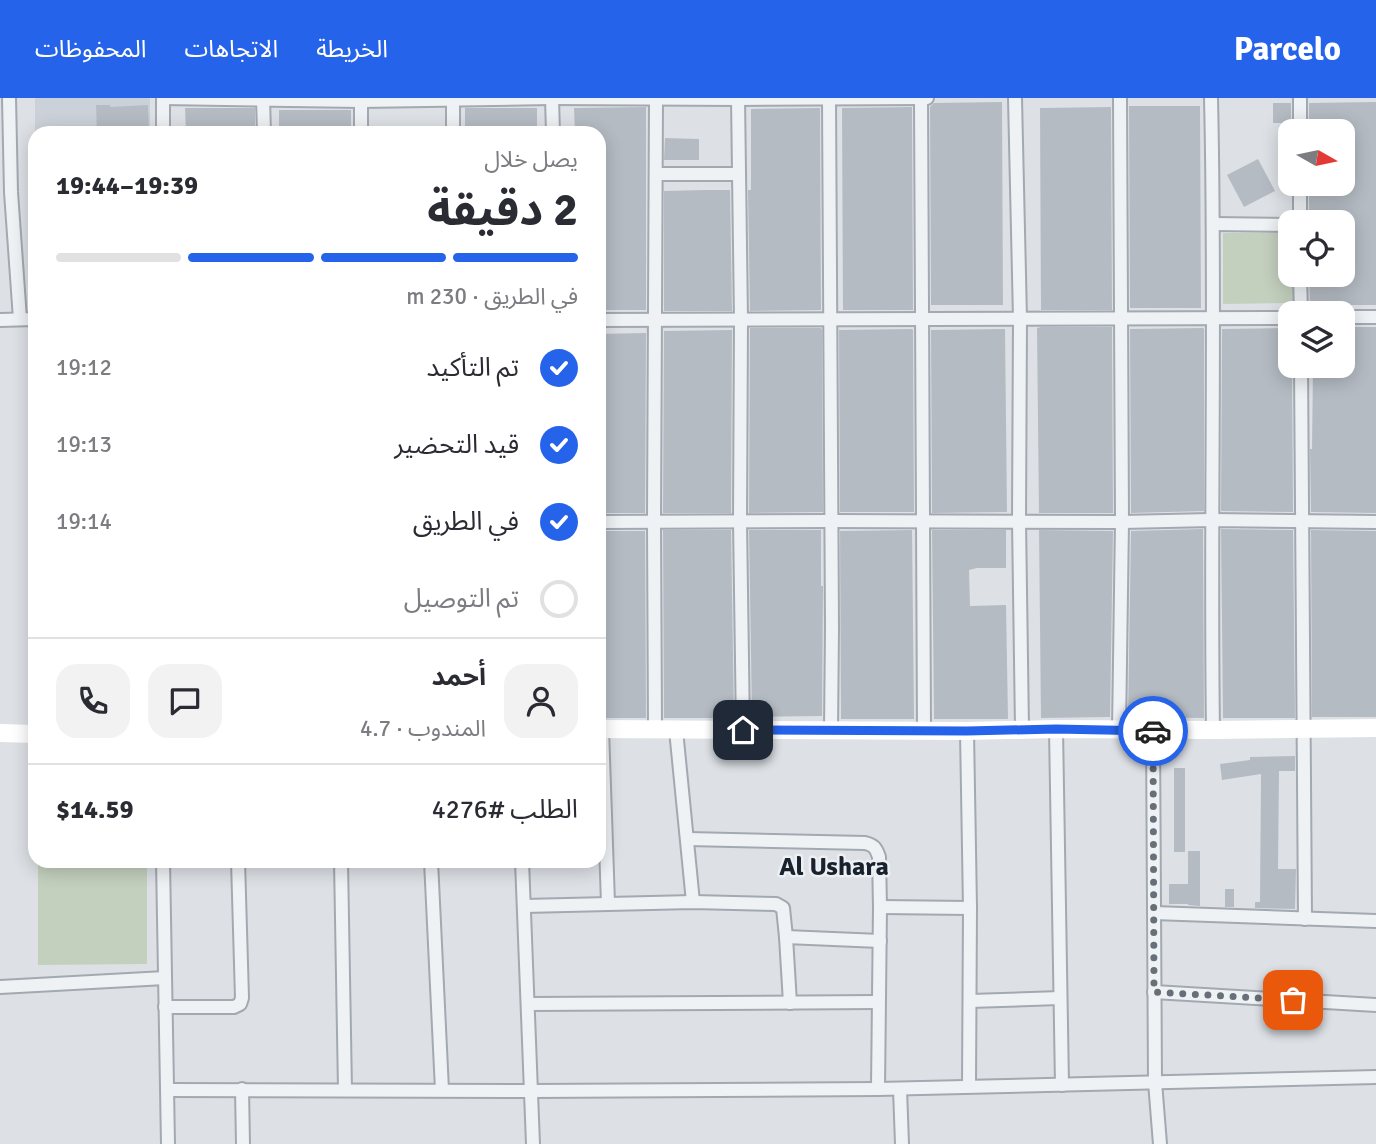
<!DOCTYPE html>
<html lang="ar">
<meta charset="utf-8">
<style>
:root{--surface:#fff;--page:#f2f2f3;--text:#2b2b33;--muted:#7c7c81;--line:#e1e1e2;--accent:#2563eb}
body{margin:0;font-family:Signika,"Noto Sans Arabic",sans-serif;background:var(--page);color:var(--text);direction:rtl;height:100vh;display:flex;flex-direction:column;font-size:26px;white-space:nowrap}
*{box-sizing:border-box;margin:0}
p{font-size:23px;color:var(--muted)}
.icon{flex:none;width:38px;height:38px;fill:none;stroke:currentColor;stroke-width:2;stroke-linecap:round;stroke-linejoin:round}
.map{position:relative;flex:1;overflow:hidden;direction:ltr}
.details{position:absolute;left:28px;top:28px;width:578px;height:742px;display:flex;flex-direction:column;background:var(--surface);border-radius:21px;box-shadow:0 4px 18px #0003;direction:rtl}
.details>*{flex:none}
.needle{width:46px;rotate:99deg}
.tools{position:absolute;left:1278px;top:21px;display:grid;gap:14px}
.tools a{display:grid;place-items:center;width:77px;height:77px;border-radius:14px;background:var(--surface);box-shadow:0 4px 18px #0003;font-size:35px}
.pin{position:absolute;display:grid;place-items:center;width:60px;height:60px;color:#fff;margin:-30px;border-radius:14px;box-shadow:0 4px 10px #0006}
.courier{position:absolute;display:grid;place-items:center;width:70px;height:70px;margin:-35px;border:5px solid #2563eb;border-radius:50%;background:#fff;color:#222;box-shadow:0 2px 9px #0007}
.overview em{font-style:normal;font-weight:700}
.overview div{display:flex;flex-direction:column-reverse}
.overview{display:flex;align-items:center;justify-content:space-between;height:119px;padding:0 28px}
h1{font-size:46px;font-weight:700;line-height:52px}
.bar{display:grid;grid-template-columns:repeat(4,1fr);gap:10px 7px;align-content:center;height:84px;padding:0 28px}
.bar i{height:9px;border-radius:5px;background:var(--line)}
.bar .active{background:var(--accent)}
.bar p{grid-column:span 4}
.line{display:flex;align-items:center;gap:18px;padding:0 28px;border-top:2px solid var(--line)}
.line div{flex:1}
.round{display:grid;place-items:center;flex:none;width:74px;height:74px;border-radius:21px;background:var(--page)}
ol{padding:0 28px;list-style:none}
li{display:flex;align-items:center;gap:21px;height:77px}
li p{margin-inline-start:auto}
li .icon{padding:7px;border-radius:50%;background:var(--accent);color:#fff;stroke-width:4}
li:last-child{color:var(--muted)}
li i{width:38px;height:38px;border:4px solid var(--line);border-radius:50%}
header{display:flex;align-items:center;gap:42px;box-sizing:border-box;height:98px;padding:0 35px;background:var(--accent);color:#fff}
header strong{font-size:33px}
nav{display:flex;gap:38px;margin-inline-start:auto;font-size:24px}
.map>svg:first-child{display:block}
.built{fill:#cbd1d8}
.green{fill:#c4d0be}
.building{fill:#b5bbc3}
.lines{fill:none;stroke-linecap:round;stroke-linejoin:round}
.street-casing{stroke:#a3a9b0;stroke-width:16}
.street{stroke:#eff2f5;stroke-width:12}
.secondary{stroke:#fff;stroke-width:18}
.done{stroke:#676f78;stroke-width:7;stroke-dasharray:0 12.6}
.route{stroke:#2563eb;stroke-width:9}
.labels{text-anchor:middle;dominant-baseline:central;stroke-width:5;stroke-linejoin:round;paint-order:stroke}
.neighbourhood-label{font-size:26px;font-weight:bold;fill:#19222d;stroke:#ecf0f4}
</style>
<header>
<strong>Parcelo</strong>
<nav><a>الخريطة</a><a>الاتجاهات</a><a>المحفوظات</a></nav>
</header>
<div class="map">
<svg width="1376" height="1046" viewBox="0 0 1376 1046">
<rect width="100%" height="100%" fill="#dde1e6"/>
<rect class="built" x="35" y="0" width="115" height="35"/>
<g class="green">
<path d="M1223,135H1290V177H1293V205L1223,206Z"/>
<path d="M38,763H147V866L38,867Z"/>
</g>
<g class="building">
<path d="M1002,4L1003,207H931L930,9L934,5Z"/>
<path d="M1376,4V207H1310L1309,177H1342V124H1309V86H1342V33H1309V5Z"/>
<rect x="1273" y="5" width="18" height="20"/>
<path d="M96,7H110V9L148,7L149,35H97Z"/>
<path d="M1129,8H1200L1201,210H1130Z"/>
<path d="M646,9V212H598V35H575L574,10Z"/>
<path d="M912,9L913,212H843L842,10Z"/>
<path d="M1111,9L1112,212H1041L1040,10Z"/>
<path d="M185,10H255V35H186Z"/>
<rect x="465" y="10" width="72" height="25"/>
<path d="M820,10L821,212L750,213L748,92H751V11Z"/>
<rect x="279" y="12" width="72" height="23"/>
<path d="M665,40L699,41V62H664Z"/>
<path d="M1258,61L1275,93L1244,109L1227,77Z"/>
<path d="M706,92H730L732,213H664V93Z"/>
<path d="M1041,229H1112L1113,415H1039V414L1037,230Z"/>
<path d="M1342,229H1376V415L1311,414L1310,351H1312L1313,268H1342Z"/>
<path d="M750,230H821L822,232L823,414L749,415Z"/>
<path d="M1203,230L1204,231V413L1131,415L1130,231Z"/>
<path d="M1290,230V268H1292L1293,414L1221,413L1222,231Z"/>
<path d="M912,231L913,232L914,414H840L839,232Z"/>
<path d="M1005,231L1007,414L932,415L931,232Z"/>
<path d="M732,232L731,415H663L664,233Z"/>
<path d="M646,235L645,415H598V236Z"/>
<path d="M1203,431L1204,620L1128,619L1131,433Z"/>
<path d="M1221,431L1293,432L1295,620H1223Z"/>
<path d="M663,432H731L734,620H664Z"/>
<path d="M749,432H821V488H823L822,618L752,619Z"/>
<path d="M912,432L914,621H841L840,433Z"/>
<path d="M932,432H1006V470H977L969,472L970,508L1006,507L1008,621H934Z"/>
<path d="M1039,432L1113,433L1110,619L1041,620Z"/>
<path d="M1311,432L1376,433V619H1312Z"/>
<path d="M598,433H645L646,620H598Z"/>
<path d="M1295,658V673H1279L1278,771H1296L1295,811L1255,810V804H1260L1261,676L1222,682L1220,666L1250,662V659Z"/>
<rect x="1174" y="670" width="11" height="84"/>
<path d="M1188,753H1200V808L1188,807V806H1169V786H1188Z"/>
<rect x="1225" y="791" width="9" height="18"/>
</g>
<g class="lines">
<defs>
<g id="street">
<path d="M9,0L11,94L20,221"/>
<path d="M163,0L361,3L552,0L738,1L927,0"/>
<path d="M163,0V35"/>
<path d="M263,0L264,35"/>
<path d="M361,0V35"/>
<path d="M552,0L553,35"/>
<path d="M738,0L741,222L740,423L743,632"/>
<path d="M829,0L832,530L831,632"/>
<path d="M921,0L924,632"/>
<path d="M1015,0L1020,221L1019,423L1022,631"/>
<path d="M1211,0C1216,211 1210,422 1213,632"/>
<path d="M1300,33V0"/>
<path d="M453,35V0"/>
<path d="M656,76H739"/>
<path d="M1300,124V86"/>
<path d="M1213,126L1290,127"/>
<path d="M1300,177L1301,215"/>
<path d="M1342,219H1376"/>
<path d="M0,222L35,221"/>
<path d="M598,222L1290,220"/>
<path d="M1301,268L1305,821"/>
<path d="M598,424L831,423L1122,424L1211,422L1376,424"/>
<path d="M602,631L608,805"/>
<path d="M1056,631L1062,987"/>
<path d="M655,632L654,424L656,0"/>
<path d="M676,632L693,804"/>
<path d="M1119,632L1122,424L1120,0"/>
<path d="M1153,632L1155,984L1160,1046"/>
<path d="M967,633L970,810L969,988"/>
<path d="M688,741L865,745C874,747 876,750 879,759L880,809L878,991"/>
<path d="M163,763L168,1046"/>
<path d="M341,763L345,992"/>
<path d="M431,763L442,992"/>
<path d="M522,763L533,1046"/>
<path d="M524,808L693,804L776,806L783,810L786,839L790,905"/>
<path d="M880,809L970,810"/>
<path d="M1154,815L1376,823"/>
<path d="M786,839L880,843"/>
<path d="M0,889L165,880"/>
<path d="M1154,894L1376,907"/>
<path d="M970,903L1060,900"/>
<path d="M529,906L878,904"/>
<path d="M165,909H234L240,906L242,900L238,763"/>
<path d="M242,991L243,1046"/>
<path d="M900,991L902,1046"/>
<path d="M168,992L530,993L878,991L1376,979"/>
</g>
</defs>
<use href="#street" class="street-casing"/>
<use href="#street" class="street"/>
<g class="secondary">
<path d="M598,631L967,633L1056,631L1213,632L1376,630"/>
<path d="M0,635L35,636"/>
</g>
</g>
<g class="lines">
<path class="done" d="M1153,633L1154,894L1293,902"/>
<path class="route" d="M743,632L967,633L1056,631L1153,633"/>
</g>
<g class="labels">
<g class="neighbourhood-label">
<text x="834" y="769">Al Ushara</text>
</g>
</g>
</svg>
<div class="tools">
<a><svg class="needle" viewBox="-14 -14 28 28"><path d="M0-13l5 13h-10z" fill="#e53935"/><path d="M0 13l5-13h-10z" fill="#7c7c81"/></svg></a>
<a><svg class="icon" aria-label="locate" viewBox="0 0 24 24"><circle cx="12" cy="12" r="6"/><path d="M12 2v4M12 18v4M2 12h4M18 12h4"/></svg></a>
<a><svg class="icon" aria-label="layers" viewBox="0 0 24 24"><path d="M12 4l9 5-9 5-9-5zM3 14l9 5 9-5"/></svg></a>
</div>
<div class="pin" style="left:1293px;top:902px;background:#ea580c"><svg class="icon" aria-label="bag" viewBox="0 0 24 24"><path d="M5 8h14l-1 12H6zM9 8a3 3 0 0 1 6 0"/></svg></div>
<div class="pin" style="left:743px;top:632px;background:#1f2937"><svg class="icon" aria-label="home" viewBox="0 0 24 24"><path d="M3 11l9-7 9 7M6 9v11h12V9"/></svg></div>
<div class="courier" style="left:1153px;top:633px"><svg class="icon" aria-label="car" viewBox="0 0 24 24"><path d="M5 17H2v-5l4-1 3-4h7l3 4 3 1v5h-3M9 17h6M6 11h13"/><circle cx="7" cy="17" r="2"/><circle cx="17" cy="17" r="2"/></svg></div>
<section class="details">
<div class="overview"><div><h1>2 دقيقة</h1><p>يصل خلال</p></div><em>19:39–19:44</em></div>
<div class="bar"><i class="active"></i><i class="active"></i><i class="active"></i><i></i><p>في الطريق · 230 m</p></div>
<ol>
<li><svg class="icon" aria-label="check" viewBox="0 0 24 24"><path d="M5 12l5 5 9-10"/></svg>تم التأكيد<p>19:12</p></li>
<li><svg class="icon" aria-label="check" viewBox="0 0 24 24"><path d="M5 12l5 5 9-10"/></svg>قيد التحضير<p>19:13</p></li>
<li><svg class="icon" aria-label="check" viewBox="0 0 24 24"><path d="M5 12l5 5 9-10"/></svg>في الطريق<p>19:14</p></li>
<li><i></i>تم التوصيل</li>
</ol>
<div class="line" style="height:126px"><a class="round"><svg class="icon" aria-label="person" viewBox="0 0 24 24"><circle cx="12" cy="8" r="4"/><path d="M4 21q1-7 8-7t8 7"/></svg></a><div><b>أحمد</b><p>المندوب · 4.7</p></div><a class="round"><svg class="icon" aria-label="chat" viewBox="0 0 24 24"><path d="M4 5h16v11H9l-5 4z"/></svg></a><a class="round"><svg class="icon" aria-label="phone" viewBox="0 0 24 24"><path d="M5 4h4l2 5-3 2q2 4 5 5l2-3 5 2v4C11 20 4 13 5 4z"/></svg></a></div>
<div class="line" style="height:91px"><div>الطلب #4276</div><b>$14.59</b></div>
</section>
</div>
